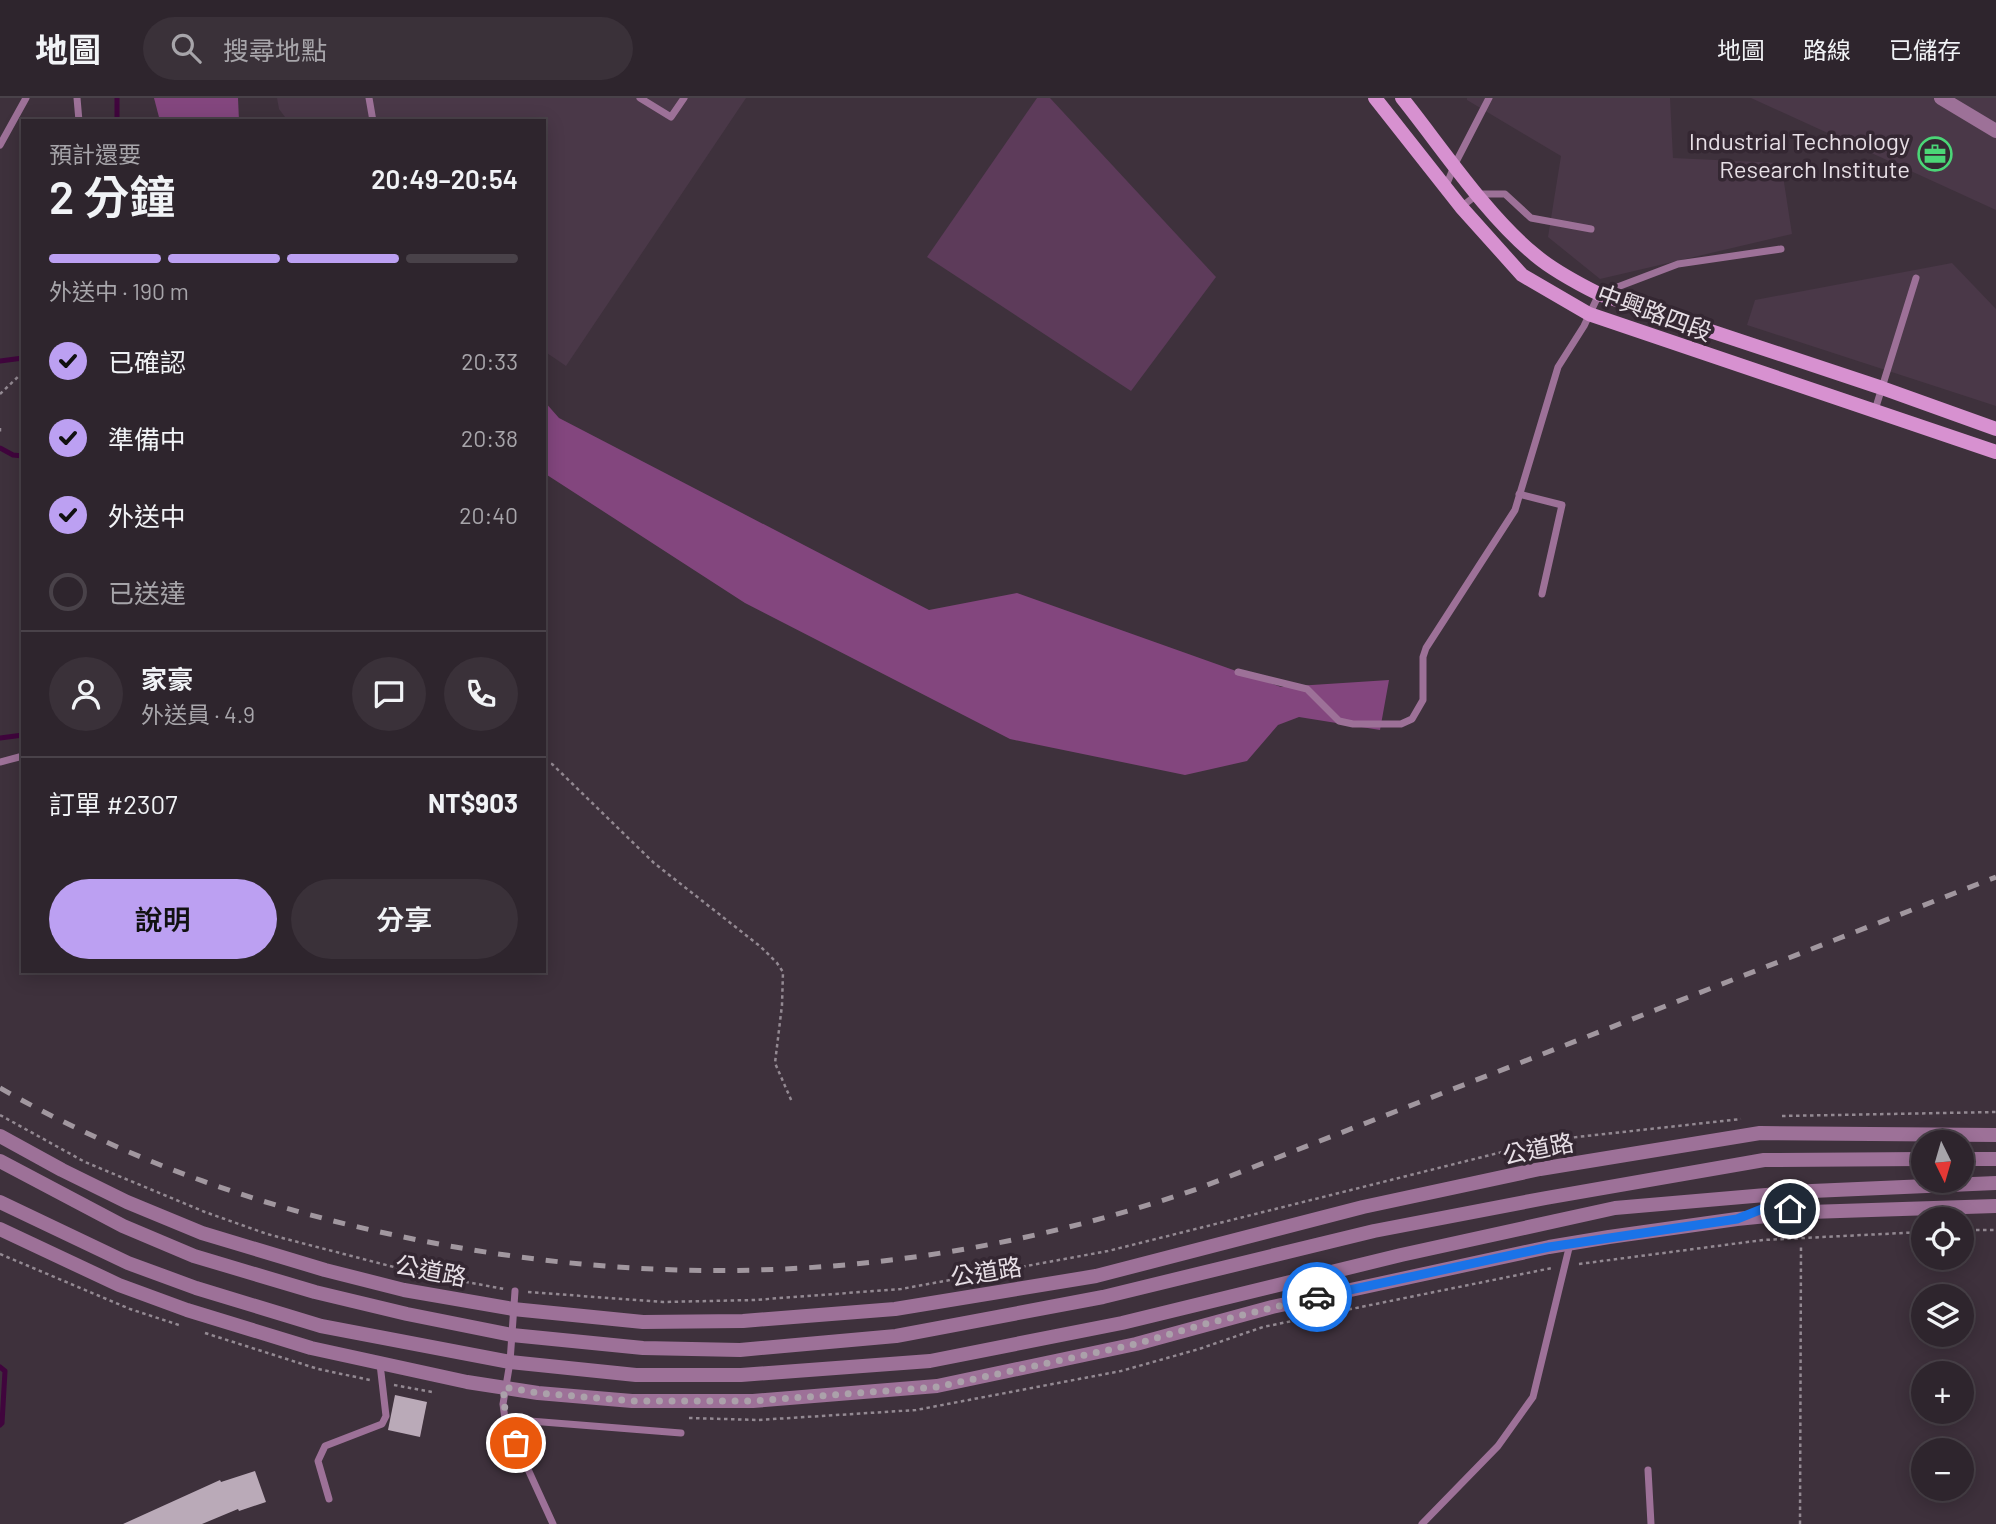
<!DOCTYPE html>
<html lang="zh-TW">
<meta charset="utf-8">
<style>
:root{--surface:#2e252d;--page:#3a3139;--text:#f1f3f6;--muted:#a7a5aa;--line:#494249;--accent:#bca0f2}
body{margin:0;font-family:Barlow,"Noto Sans TC",sans-serif;background:var(--page);color:var(--text);height:100vh;display:flex;flex-direction:column;font-size:26px;white-space:nowrap}
*{box-sizing:border-box;margin:0}
p{font-size:23px;color:var(--muted)}
.icon{flex:none;width:38px;height:38px;fill:none;stroke:currentColor;stroke-width:2;stroke-linecap:round;stroke-linejoin:round}
.map{position:relative;flex:1;overflow:hidden}
.side{position:absolute;left:21px;top:21px;width:525px;height:854px;display:flex;flex-direction:column;background:var(--surface);border-radius:0px;box-shadow:0 4px 18px #0003,0 0 0 2px var(--line)}
.side>*{flex:none}
.needle{width:46px;rotate:175deg}
.tools{position:absolute;left:1911px;top:1032px;display:grid;gap:14px}
.tools a{display:grid;place-items:center;width:63px;height:63px;border-radius:50%;background:var(--surface);box-shadow:0 4px 18px #0003,0 0 0 2px var(--line);font-size:35px}
.pin{position:absolute;display:grid;place-items:center;width:60px;height:60px;color:#fff;margin:-30px;border:4px solid #fff;border-radius:50%;box-shadow:0 2px 7px #0007}
.courier{position:absolute;display:grid;place-items:center;width:70px;height:70px;margin:-35px;border:5px solid #1a73e8;border-radius:50%;background:#fff;color:#222;box-shadow:0 2px 9px #0007}
.headline em{font-style:normal;font-weight:600}
.headline div{display:flex;flex-direction:column-reverse}
.headline{display:flex;align-items:center;justify-content:space-between;height:119px;padding:0 28px}
h1{font-size:46px;font-weight:600;line-height:52px}
.bar{display:grid;grid-template-columns:repeat(4,1fr);gap:10px 7px;align-content:center;height:84px;padding:0 28px}
.bar i{height:9px;border-radius:5px;background:var(--line)}
.bar .on{background:var(--accent)}
.bar p{grid-column:span 4}
.line{display:flex;align-items:center;gap:18px;padding:0 28px;border-top:2px solid var(--line)}
.line div{flex:1}
.round{display:grid;place-items:center;flex:none;width:74px;height:74px;border-radius:37px;background:var(--page)}
ol{padding:0 28px;list-style:none}
li{display:flex;align-items:center;gap:21px;height:77px}
li p{margin-inline-start:auto}
li .icon{padding:7px;border-radius:50%;background:var(--accent);color:#111;stroke-width:4}
li:last-child{color:var(--muted)}
li i{width:38px;height:38px;border:4px solid var(--line);border-radius:50%}
.button{display:flex;gap:14px;margin-top:auto;padding:14px 28px}
.button a{flex:1;height:80px;border-radius:42px;background:var(--accent);color:#111;font-size:28px;font-weight:600;line-height:80px;text-align:center}
.button a+a{background:var(--page);color:var(--text)}
header{display:flex;align-items:center;gap:42px;box-sizing:border-box;height:98px;padding:0 35px;background:var(--surface);border-bottom:2px solid var(--line)}
header strong{font-size:33px}
nav{display:flex;gap:38px;margin-inline-start:auto;font-size:24px}
.search{width:490px;height:63px;background:var(--page);display:flex;align-items:center;gap:18px;box-sizing:border-box;padding:0 24px;border-radius:38px;color:var(--muted);font-size:26px}
.map>svg:first-child{display:block}
.built{fill:#4a3848}
.green{fill:#5d3b5a}
.forest{fill:#83467e}
.lines{fill:none;stroke-linecap:round;stroke-linejoin:round}
.stream{stroke:#40053d;stroke-width:5}
.building{fill:#baaab8}
.path{stroke:#938992;stroke-width:2.5;stroke-dasharray:3.5 3.5;stroke-linecap:butt}
.service{stroke:#9d7198;stroke-width:7}
.minor{stroke:#9d7198;stroke-width:14}
.tertiary{stroke:#9d7198;stroke-width:14}
.secondary{stroke:#d791d0;stroke-width:14}
.rail{stroke:#a1979f;stroke-width:5;stroke-dasharray:12 12;stroke-linecap:butt}
.done{stroke:#aba1aa;stroke-width:7;stroke-dasharray:0 12.6}
.route{stroke:#1a73e8;stroke-width:9}
.labels{text-anchor:middle;dominant-baseline:central;stroke-width:7;stroke-linejoin:round;paint-order:stroke}
.poi-label{font-size:24px;fill:#e6dee5;stroke:#342732;text-anchor:end}
.street-label{font-size:24px;fill:#e6dee5;stroke:#342732}
</style>
<header>
<strong>地圖</strong>
<div class="search"><svg class="icon" aria-label="search" viewBox="0 0 24 24"><circle cx="10" cy="10" r="6"/><path d="M15 15l6 6"/></svg>搜尋地點</div>
<nav><a>地圖</a><a>路線</a><a>已儲存</a></nav>
</header>
<div class="map">
<svg width="1996" height="1426" viewBox="0 0 1996 1426">
<rect width="100%" height="100%" fill="#3e313c"/>
<g class="built">
<path d="M277,0H746L566,268L544,253V23H288L279,11Z"/>
<path d="M1467,0H1670L1673,60L1781,65L1792,136L1600,181L1548,139L1561,58L1467,2Z"/>
<path d="M1751,0H1996V112Z"/>
<path d="M1952,165L1996,211V308L1747,227L1755,202Z"/>
</g>
<path class="green" d="M1037,0H1050L1216,179L1131,293L927,159Z"/>
<g class="forest">
<path d="M154,0H238L239,23H160Z"/>
<path d="M544,303L559,320L929,512L1017,495L1281,589L1389,582L1380,632L1299,619L1278,627L1247,663L1185,677L1010,641L745,505L544,375Z"/>
</g>
<g class="lines">
<g class="stream">
<path d="M117,0V23"/>
<path d="M0,263L23,260"/>
<path d="M0,350L13,357L23,358"/>
<path d="M0,640L23,637"/>
<path d="M0,1269L5,1273L2,1325L0,1327"/>
</g>
</g>
<g class="building">
<path d="M395,1297L427,1304L420,1339L388,1332Z"/>
<path d="M255,1373L266,1404L239,1413L238,1411L202,1426H123L220,1382L221,1384Z"/>
</g>
<g class="lines">
<g class="path">
<path d="M0,296L23,274"/>
<path d="M0,330V337"/>
<path d="M544,665L552,666L654,765L761,849L777,865L783,874L782,907L775,965L792,1004"/>
<path d="M0,1017L85,1064L205,1114L267,1136L413,1174L504,1191"/>
<path d="M1782,1018L1996,1014"/>
<path d="M1962,1132H1996"/>
<path d="M0,1156L130,1211L179,1227"/>
<path d="M1579,1166L1763,1142L1923,1134"/>
<path d="M528,1194L663,1204L754,1202L901,1191L1108,1153L1550,1042L1741,1021"/>
<path d="M205,1235L318,1271L370,1282"/>
<path d="M394,1287L432,1294"/>
<path d="M689,1320L758,1322L916,1312L1121,1273L1199,1251L1263,1229L1552,1170"/>
<path d="M1800,1426L1801,1146"/>
</g>
<g class="service">
<path d="M77,0L79,23"/>
<path d="M369,0L373,23"/>
<path d="M640,0L671,19L684,0"/>
<path d="M0,47L26,0"/>
<path d="M1446,88L1455,66L1489,0"/>
<path d="M1461,109L1478,96H1505L1531,120L1591,131"/>
<path d="M1875,312L1916,180"/>
<path d="M1519,396L1562,407L1542,496"/>
<path d="M1238,574L1307,591L1339,623L1353,626H1401L1412,621L1423,602V559L1426,550L1515,412L1558,269L1584,228L1599,196L1678,166L1781,151"/>
<path d="M0,664L23,658"/>
<path d="M515,1193L510,1264L503,1306L505,1321L553,1426"/>
<path d="M505,1321L681,1335"/>
<path d="M1648,1372L1651,1426"/>
<path d="M329,1401L318,1363L325,1348L382,1326L386,1318L380,1266"/>
<path d="M1422,1426L1498,1348L1533,1299L1570,1146"/>
</g>
<path class="minor" d="M1941,0L1996,33"/>
<g class="tertiary">
<path d="M0,1038L62,1072L127,1104L202,1135L325,1172L404,1192L513,1211L643,1224L743,1223L895,1211L1096,1178L1363,1109L1540,1071L1760,1035L1996,1037"/>
<path d="M1962,1061H1996"/>
<path d="M0,1063L123,1128L194,1158L315,1194L407,1216L512,1237L643,1250L740,1252L896,1238L1103,1199L1374,1133L1546,1100L1764,1062L1923,1061"/>
<path d="M0,1104L128,1165L196,1190L321,1228L510,1264L636,1277H741L930,1263L1122,1225L1401,1157L1615,1110L1812,1093L1996,1085"/>
<path d="M0,1131L119,1187L187,1212L311,1250L467,1284L538,1295L632,1303H753L937,1288L1136,1246L1272,1209L1549,1149L1609,1139L1737,1121L1809,1114L1996,1108"/>
</g>
<g class="secondary">
<path d="M1375,0L1461,109L1522,177L1589,216L1996,354"/>
<path d="M1402,0C1442,50 1486,117 1535,157C1554,173 1577,185 1599,196L1882,290L1996,331"/>
</g>
<path class="rail" d="M0,990C123,1060 256,1108 394,1137C669,1196 931,1182 1197,1091L1996,779"/>
</g>
<g class="lines">
<path class="done" d="M516,1345C507,1325 503,1311 504,1289L538,1295L632,1303H753L937,1289L1136,1246L1201,1227L1317,1199"/>
<path class="route" d="M1317,1199L1549,1149L1737,1121L1772,1107L1790,1111"/>
</g>
<defs>
<symbol id="office-ring" viewBox="-11 -11 22 22"><circle r="9.5" fill="#342732" stroke="#4bd677" stroke-width="1.5"/><path d="M-6-3h4V-5.5h4V-3h4V5H-6ZM-1-4.5V-3h2v-1.5ZM-6 0V1H6V0Z" fill="#4bd677"/></symbol>
</defs>
<g fill-rule="evenodd">
<use href="#office-ring" x="1916" y="37" width="38" height="38"/>
</g>
<g class="labels">
<g class="poi-label">
<text x="1910" y="42">Industrial Technology<tspan x="1910" dy="28">Research Institute</tspan></text>
</g>
<g class="street-label">
<text transform="translate(1655 214) rotate(20)">中興路四段</text>
<text transform="translate(1538 1050) rotate(-11)">公道路</text>
<text transform="translate(431 1172) rotate(11)">公道路</text>
<text transform="translate(986 1173) rotate(-9)">公道路</text>
</g>
</g>
</svg>
<div class="tools">
<a><svg class="needle" viewBox="-14 -14 28 28"><path d="M0-13l5 13h-10z" fill="#e53935"/><path d="M0 13l5-13h-10z" fill="#a7a5aa"/></svg></a>
<a><svg class="icon" aria-label="locate" viewBox="0 0 24 24"><circle cx="12" cy="12" r="6"/><path d="M12 2v4M12 18v4M2 12h4M18 12h4"/></svg></a>
<a><svg class="icon" aria-label="layers" viewBox="0 0 24 24"><path d="M12 4l9 5-9 5-9-5zM3 14l9 5 9-5"/></svg></a>
<a>+</a>
<a>−</a>
</div>
<div class="pin" style="left:516px;top:1345px;background:#ea580c"><svg class="icon" aria-label="bag" viewBox="0 0 24 24"><path d="M5 8h14l-1 12H6zM9 8a3 3 0 0 1 6 0"/></svg></div>
<div class="pin" style="left:1790px;top:1111px;background:#1f2937"><svg class="icon" aria-label="home" viewBox="0 0 24 24"><path d="M3 11l9-7 9 7M6 9v11h12V9"/></svg></div>
<div class="courier" style="left:1317px;top:1199px"><svg class="icon" aria-label="car" viewBox="0 0 24 24"><path d="M5 17H2v-5l4-1 3-4h7l3 4 3 1v5h-3M9 17h6M6 11h13"/><circle cx="7" cy="17" r="2"/><circle cx="17" cy="17" r="2"/></svg></div>
<section class="side">
<div class="headline"><div><h1>2 分鐘</h1><p>預計還要</p></div><em>20:49–20:54</em></div>
<div class="bar"><i class="on"></i><i class="on"></i><i class="on"></i><i></i><p>外送中 · 190 m</p></div>
<ol>
<li><svg class="icon" aria-label="check" viewBox="0 0 24 24"><path d="M5 12l5 5 9-10"/></svg>已確認<p>20:33</p></li>
<li><svg class="icon" aria-label="check" viewBox="0 0 24 24"><path d="M5 12l5 5 9-10"/></svg>準備中<p>20:38</p></li>
<li><svg class="icon" aria-label="check" viewBox="0 0 24 24"><path d="M5 12l5 5 9-10"/></svg>外送中<p>20:40</p></li>
<li><i></i>已送達</li>
</ol>
<div class="line" style="height:126px"><a class="round"><svg class="icon" aria-label="person" viewBox="0 0 24 24"><circle cx="12" cy="8" r="4"/><path d="M4 21q1-7 8-7t8 7"/></svg></a><div><b>家豪</b><p>外送員 · 4.9</p></div><a class="round"><svg class="icon" aria-label="chat" viewBox="0 0 24 24"><path d="M4 5h16v11H9l-5 4z"/></svg></a><a class="round"><svg class="icon" aria-label="phone" viewBox="0 0 24 24"><path d="M5 4h4l2 5-3 2q2 4 5 5l2-3 5 2v4C11 20 4 13 5 4z"/></svg></a></div>
<div class="line" style="height:91px"><div>訂單 #2307</div><b>NT$903</b></div>
<div class="button"><a>說明</a><a>分享</a></div>
</section>
</div>
